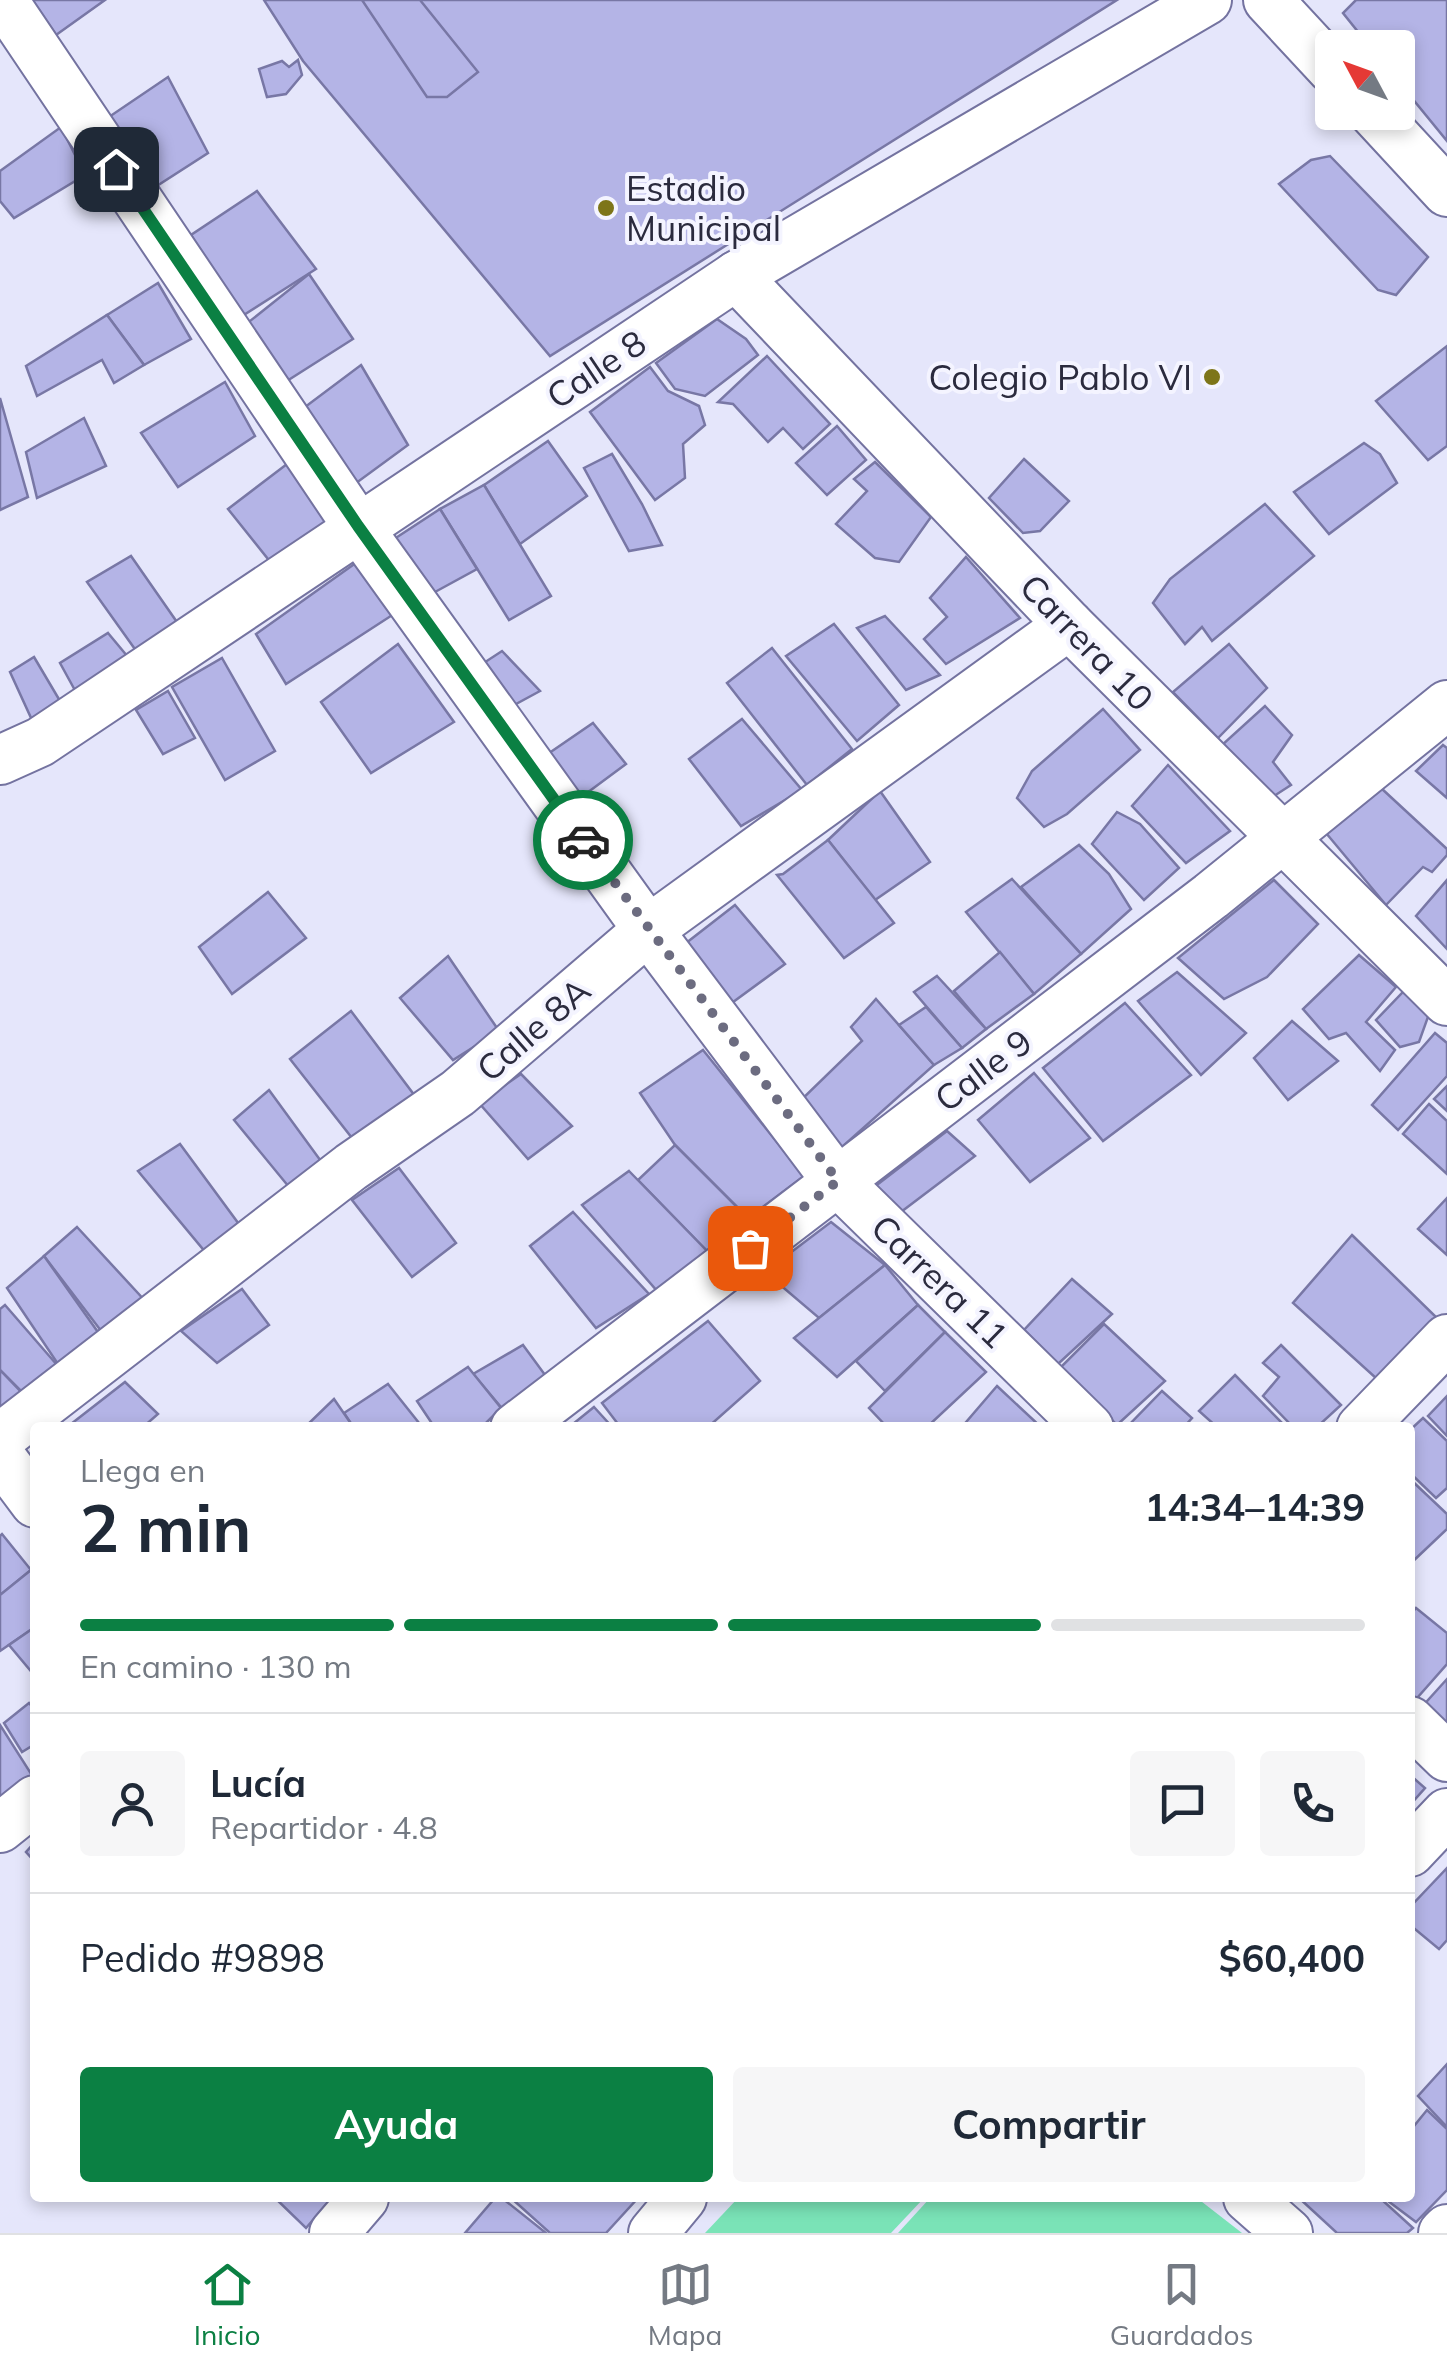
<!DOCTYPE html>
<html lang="es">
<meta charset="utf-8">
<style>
:root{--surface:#fff;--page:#f6f6f7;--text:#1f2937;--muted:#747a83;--line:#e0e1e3;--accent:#0b8043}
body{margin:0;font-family:Mulish,sans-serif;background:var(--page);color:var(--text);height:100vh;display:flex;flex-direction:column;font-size:38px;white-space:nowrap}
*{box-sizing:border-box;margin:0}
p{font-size:32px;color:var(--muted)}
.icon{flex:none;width:55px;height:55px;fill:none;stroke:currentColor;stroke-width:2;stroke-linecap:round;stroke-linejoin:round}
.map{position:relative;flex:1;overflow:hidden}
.panel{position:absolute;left:30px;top:1422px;width:1385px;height:780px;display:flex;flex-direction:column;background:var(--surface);border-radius:10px;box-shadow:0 5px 15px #0003}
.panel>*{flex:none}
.needle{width:65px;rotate:311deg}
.controls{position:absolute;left:1315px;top:30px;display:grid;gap:20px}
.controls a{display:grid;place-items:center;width:100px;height:100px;border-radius:10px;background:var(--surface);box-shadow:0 5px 15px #0003;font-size:50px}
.pin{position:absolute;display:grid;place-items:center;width:85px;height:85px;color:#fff;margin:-42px;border-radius:20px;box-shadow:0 5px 15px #0006}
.courier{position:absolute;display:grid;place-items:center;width:100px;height:100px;margin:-50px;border:8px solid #0b8043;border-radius:50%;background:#fff;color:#222;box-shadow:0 2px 12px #0007}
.summary em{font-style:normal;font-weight:700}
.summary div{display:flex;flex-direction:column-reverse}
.summary{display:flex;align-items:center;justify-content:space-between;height:170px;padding:0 50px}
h1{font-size:65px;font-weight:700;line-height:75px}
.bar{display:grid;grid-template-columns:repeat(4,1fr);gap:15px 10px;align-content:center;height:120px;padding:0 50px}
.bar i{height:12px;border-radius:8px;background:var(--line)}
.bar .current{background:var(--accent)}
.bar p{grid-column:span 4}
.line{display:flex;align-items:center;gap:25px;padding:0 50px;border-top:2px solid var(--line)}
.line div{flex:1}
.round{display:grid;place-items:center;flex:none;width:105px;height:105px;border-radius:10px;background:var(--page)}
.primary-button{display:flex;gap:20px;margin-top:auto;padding:20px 50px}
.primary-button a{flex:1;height:115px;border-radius:10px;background:var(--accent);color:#fff;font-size:40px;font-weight:700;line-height:115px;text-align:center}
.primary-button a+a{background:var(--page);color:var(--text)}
.tabs{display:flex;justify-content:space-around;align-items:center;height:140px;border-top:2px solid var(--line);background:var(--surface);font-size:28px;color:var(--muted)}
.tabs a{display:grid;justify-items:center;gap:5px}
.tabs .current{color:var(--accent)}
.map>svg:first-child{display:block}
.green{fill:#7ae3b7}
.building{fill:#b4b4e6;stroke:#7877a5;stroke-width:2.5}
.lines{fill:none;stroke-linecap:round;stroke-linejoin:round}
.minor-casing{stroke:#7473a0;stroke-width:52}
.minor{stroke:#fff;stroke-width:48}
.done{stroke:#6c6c80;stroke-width:10;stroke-dasharray:0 18}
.route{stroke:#0b8043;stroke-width:12}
.poi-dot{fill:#7d7519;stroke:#f4f4ff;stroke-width:4}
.labels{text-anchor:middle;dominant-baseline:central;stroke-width:8;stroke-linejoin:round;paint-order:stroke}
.poi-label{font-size:35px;fill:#2b2b3e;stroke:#f4f4ff;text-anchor:start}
.street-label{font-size:35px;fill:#2b2b3e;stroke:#f4f4ff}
</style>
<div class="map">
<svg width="1447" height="2233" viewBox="0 0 1447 2233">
<rect width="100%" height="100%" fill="#e5e6fb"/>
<g class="green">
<path d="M738,2198H924L891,2233H705Z"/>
<path d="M930,2198H1197L1242,2233H898Z"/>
</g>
<g class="building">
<path d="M32,0H105L56,35Z"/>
<path d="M264,0H1117L550,356L303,61Z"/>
<path d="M362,0H420L478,72L447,97H427Z"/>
<path d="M1356,0H1447V141L1398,81V48H1371L1343,13Z"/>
<path d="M298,60L302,75L286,94L267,97L259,69L282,61L289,67Z"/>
<path d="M168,77L208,153L149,191L103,121Z"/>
<path d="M61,127L85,175L14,218L0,201V171Z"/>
<path d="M1330,156L1428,257L1396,295L1378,290L1279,184L1311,160Z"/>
<path d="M257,191L316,269L239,318L191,235Z"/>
<path d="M309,274L353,339L279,386L245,325Z"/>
<path d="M158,283L191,339L144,365L107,315Z"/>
<path d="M107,315L144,365L114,383L102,360L37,396L26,366Z"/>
<path d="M717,319L746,339L758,355L705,396L675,389L656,363Z"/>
<path d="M1447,346V446L1428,460L1376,401Z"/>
<path d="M767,356L830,424L803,449L783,428L768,442L733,404L718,402Z"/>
<path d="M361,365L408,445L348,489L301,410Z"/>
<path d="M650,367L668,391L699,406L705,425L683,444L685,478L655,500L590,412Z"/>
<path d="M225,382L255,436L178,487L141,433Z"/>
<path d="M0,398L28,497L0,510Z"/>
<path d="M84,418L106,466L37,498L26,452Z"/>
<path d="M837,426L866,460L827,495L796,463Z"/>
<path d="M548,441L587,496L520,544L484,485Z"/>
<path d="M1364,443L1380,454L1397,483L1329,534L1294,492Z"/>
<path d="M612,454L642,504L662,545L629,551L584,468Z"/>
<path d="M1024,459L1069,501L1040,531L1023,533L989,498Z"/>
<path d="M875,462L931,517L899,562L875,558L836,524L867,491L854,479Z"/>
<path d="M287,464L331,528L272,564L228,509Z"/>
<path d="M484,485L551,596L509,620L440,509Z"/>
<path d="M1265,504L1314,556L1212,641L1202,627L1185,644L1153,603L1170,579Z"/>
<path d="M440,509L477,569L424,598L385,545Z"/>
<path d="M131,556L179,625L137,652L87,582Z"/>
<path d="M966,557L1020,618L946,664L924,639L947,617L930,598Z"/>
<path d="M360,560L397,612L286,684L256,634Z"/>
<path d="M885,616L940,675L906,690L857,628Z"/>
<path d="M834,624L899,705L857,741L786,656Z"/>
<path d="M108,633L128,657L77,694L60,663Z"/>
<path d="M398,644L454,722L371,773L321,702Z"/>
<path d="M1229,644L1267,688L1218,738L1173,692Z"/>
<path d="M772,648L852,749L807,785L727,683Z"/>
<path d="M502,651L540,691L503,711L473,670Z"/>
<path d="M34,657L63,706L32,720L10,672Z"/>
<path d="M222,658L275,751L225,780L172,687Z"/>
<path d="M168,691L195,738L163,754L136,710Z"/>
<path d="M1265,706L1292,735L1273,762L1291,785L1271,798L1222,745Z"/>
<path d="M1103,709L1140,750L1067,814L1044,827L1017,798L1032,771Z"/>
<path d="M742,719L802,790L741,826L689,759Z"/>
<path d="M593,723L626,764L572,804L539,760Z"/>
<path d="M1443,745L1447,748V798L1416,771Z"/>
<path d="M1168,765L1230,831L1186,863L1132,806Z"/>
<path d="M1381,788L1447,849V855L1432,872L1423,867L1386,905L1326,833Z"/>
<path d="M880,791L930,862L875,900L828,840Z"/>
<path d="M1117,812L1140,824L1179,868L1144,900L1092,844Z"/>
<path d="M828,840L894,923L844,958L777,875L783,874Z"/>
<path d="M1079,845L1109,874L1131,909L1081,954L1021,887Z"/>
<path d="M1012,879L1081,954L1034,994L966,912Z"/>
<path d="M1274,880L1318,924L1267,977L1224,999L1178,958Z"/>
<path d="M1447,880V949L1416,916Z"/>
<path d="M268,892L306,938L232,994L199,947Z"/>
<path d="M735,905L785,964L729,1005L681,947Z"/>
<path d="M1000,952L1034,994L986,1029L954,991Z"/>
<path d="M1359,955L1396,987L1366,1022L1395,1050L1380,1071L1346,1033L1329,1039L1303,1009Z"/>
<path d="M448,956L499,1031L453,1060L400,998Z"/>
<path d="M1177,972L1246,1033L1201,1075L1138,1001Z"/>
<path d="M937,976L986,1029L962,1048L914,992Z"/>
<path d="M1403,992L1429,1014L1419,1042L1400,1047L1376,1020Z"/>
<path d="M876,999L934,1065L842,1147L799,1102L862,1041L851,1027Z"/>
<path d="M1125,1003L1191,1075L1103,1141L1043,1068Z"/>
<path d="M926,1007L962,1048L934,1065L899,1025Z"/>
<path d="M351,1011L421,1104L356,1143L290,1059Z"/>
<path d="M1292,1021L1338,1061L1288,1100L1254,1058Z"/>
<path d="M1435,1033L1447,1043V1076L1398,1130L1372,1105Z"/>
<path d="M703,1050L804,1176L748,1218L675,1145L640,1093Z"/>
<path d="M1034,1073L1090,1138L1030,1182L978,1120Z"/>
<path d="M521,1074L572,1126L528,1159L479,1103Z"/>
<path d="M1447,1086V1111L1434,1099Z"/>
<path d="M269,1090L326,1168L289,1187L234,1120Z"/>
<path d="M1429,1104L1447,1121V1174L1403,1134Z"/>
<path d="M947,1131L975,1156L893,1218L869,1191Z"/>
<path d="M180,1144L244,1231L207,1254L138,1171Z"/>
<path d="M675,1145L748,1218L709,1253L638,1180Z"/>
<path d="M399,1168L456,1243L412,1277L352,1200Z"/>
<path d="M629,1171L709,1253L658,1292L582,1205Z"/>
<path d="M1447,1198V1255L1418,1229Z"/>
<path d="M573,1212L649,1294L596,1328L530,1246Z"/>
<path d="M831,1222L885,1265L819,1318L765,1272Z"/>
<path d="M77,1227L148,1304L105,1336L44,1256Z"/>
<path d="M1352,1235L1437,1318L1377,1379L1293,1303Z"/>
<path d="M44,1256L100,1335L64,1373L7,1288Z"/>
<path d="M885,1265L918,1305L837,1377L794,1338Z"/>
<path d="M1072,1279L1112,1314L1058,1364L1024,1330Z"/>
<path d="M242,1289L269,1325L217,1363L181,1331Z"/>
<path d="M5,1305L64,1373L29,1399L0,1370V1309Z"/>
<path d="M918,1305L945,1332L885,1391L856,1361Z"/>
<path d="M708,1321L760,1381L707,1428H621L602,1403Z"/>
<path d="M1104,1324L1165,1381L1117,1425L1059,1369Z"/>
<path d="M945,1332L986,1372L926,1428H888L869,1408Z"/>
<path d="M523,1345L548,1379L506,1413L473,1374Z"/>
<path d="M1281,1345L1341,1405L1316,1428H1294L1263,1396L1279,1377L1263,1363Z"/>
<path d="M468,1367L501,1408L481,1428H435L417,1401Z"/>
<path d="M0,1370L24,1395L0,1417Z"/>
<path d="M1235,1375L1287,1428H1218L1199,1411Z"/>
<path d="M125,1382L158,1414L142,1428H74L71,1424Z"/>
<path d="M388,1384L423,1428H354L344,1413Z"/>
<path d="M997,1386L1042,1428H961Z"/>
<path d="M1162,1391L1192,1418L1183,1428H1126Z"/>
<path d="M1447,1396V1436L1428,1416Z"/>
<path d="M334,1399L354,1428H304Z"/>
<path d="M594,1407L613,1428H568Z"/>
<path d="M1423,1418L1447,1441V1488L1436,1498L1410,1473V1430Z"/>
<path d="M1410,1479L1447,1514V1529L1410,1564Z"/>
<path d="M2,1534L31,1570L0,1595V1536Z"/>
<path d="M31,1570L35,1574V1627L0,1651V1595Z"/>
<path d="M1416,1608L1447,1633V1664L1410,1706V1615Z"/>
<path d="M35,1627V1676L9,1645Z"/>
<path d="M1447,1679V1735L1420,1709Z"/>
<path d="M29,1703L35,1710V1744L22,1752L4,1723Z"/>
<path d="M0,1725L35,1780L0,1801Z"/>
<path d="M1410,1775L1425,1788L1410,1805Z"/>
<path d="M35,1842V1862L26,1852Z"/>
<path d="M1447,1868V1940L1439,1949L1410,1925V1907Z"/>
<path d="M1447,2064V2127L1418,2096Z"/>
<path d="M1427,2110L1447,2129V2190L1416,2222L1384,2198H1410V2131Z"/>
<path d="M275,2198H332L306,2228Z"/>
<path d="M495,2198H502L546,2233H465Z"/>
<path d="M511,2198H638L606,2233H550Z"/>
<path d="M1299,2198H1380L1413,2228L1407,2233H1337Z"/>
</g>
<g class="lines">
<defs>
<g id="minor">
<path d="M3,0L358,527L648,930L837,1181L1089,1428"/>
<path d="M1268,0L1332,69"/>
<path d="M1373,112L1447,192"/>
<path d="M736,276L1069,625L1447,1001"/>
<path d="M0,760L40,742L736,276L1207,0"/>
<path d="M515,1428L1211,896L1447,705"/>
<path d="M1361,1428L1447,1339"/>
<path d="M0,1438L351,1167L458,1093L648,930L1069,625"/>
<path d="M0,1456L35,1503"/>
<path d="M1410,1721L1447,1757"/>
<path d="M0,1828L35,1800"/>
<path d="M1410,1852L1447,1813"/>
<path d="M1248,2198L1288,2233"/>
<path d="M334,2233L364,2198"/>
<path d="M653,2233L682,2198"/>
<path d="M1443,2233L1447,2229"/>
</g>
</defs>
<use href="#minor" class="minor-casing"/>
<use href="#minor" class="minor"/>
</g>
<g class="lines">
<path class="done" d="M583,840L838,1181L750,1248"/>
<path class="route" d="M116,169L358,526L583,840"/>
</g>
<g class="poi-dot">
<circle cx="606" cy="208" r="10"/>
<circle cx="1212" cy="377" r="10"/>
</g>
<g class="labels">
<g class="poi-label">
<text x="626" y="188">Estadio<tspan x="626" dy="40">Municipal</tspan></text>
<text x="1192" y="377" text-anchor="end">Colegio Pablo VI</text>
</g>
<g class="street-label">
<text transform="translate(596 369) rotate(-34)">Calle 8</text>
<text transform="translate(1087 642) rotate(46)">Carrera 10</text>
<text transform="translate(533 1029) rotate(-41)">Calle 8A</text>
<text transform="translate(983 1070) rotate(-37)">Calle 9</text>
<text transform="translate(940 1281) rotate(44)">Carrera 11</text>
</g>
</g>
</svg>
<div class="controls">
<a><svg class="needle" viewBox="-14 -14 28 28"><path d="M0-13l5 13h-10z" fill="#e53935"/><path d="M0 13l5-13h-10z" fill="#747a83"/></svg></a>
</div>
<div class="pin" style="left:750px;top:1248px;background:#ea580c"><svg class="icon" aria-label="bag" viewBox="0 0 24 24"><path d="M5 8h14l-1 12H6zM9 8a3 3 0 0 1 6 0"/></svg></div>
<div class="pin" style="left:116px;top:169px;background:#1f2937"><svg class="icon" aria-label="home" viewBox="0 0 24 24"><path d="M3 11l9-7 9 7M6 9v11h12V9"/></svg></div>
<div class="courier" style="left:583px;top:840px"><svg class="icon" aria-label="car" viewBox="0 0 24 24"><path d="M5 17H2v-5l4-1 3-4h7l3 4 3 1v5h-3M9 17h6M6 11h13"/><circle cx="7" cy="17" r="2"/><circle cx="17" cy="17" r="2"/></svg></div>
<section class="panel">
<div class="summary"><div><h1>2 min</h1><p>Llega en</p></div><em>14:34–14:39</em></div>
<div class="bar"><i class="current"></i><i class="current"></i><i class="current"></i><i></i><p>En camino · 130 m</p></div>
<div class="line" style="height:180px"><a class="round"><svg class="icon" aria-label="person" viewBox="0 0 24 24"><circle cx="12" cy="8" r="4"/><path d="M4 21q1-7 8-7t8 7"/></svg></a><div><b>Lucía</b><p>Repartidor · 4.8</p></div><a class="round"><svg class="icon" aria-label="chat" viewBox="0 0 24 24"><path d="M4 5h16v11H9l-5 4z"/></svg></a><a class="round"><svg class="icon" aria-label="phone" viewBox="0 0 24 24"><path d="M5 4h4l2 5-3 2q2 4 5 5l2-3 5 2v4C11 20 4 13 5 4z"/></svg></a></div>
<div class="line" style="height:130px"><div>Pedido #9898</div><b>$60,400</b></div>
<div class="primary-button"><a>Ayuda</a><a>Compartir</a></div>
</section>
</div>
<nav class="tabs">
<a class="current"><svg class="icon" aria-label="home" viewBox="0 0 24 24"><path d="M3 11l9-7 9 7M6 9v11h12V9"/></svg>Inicio</a>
<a><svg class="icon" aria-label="map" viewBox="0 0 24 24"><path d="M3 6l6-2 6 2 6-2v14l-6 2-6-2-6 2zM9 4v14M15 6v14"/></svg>Mapa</a>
<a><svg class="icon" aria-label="saved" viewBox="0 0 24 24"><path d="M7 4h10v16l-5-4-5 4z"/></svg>Guardados</a>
</nav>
